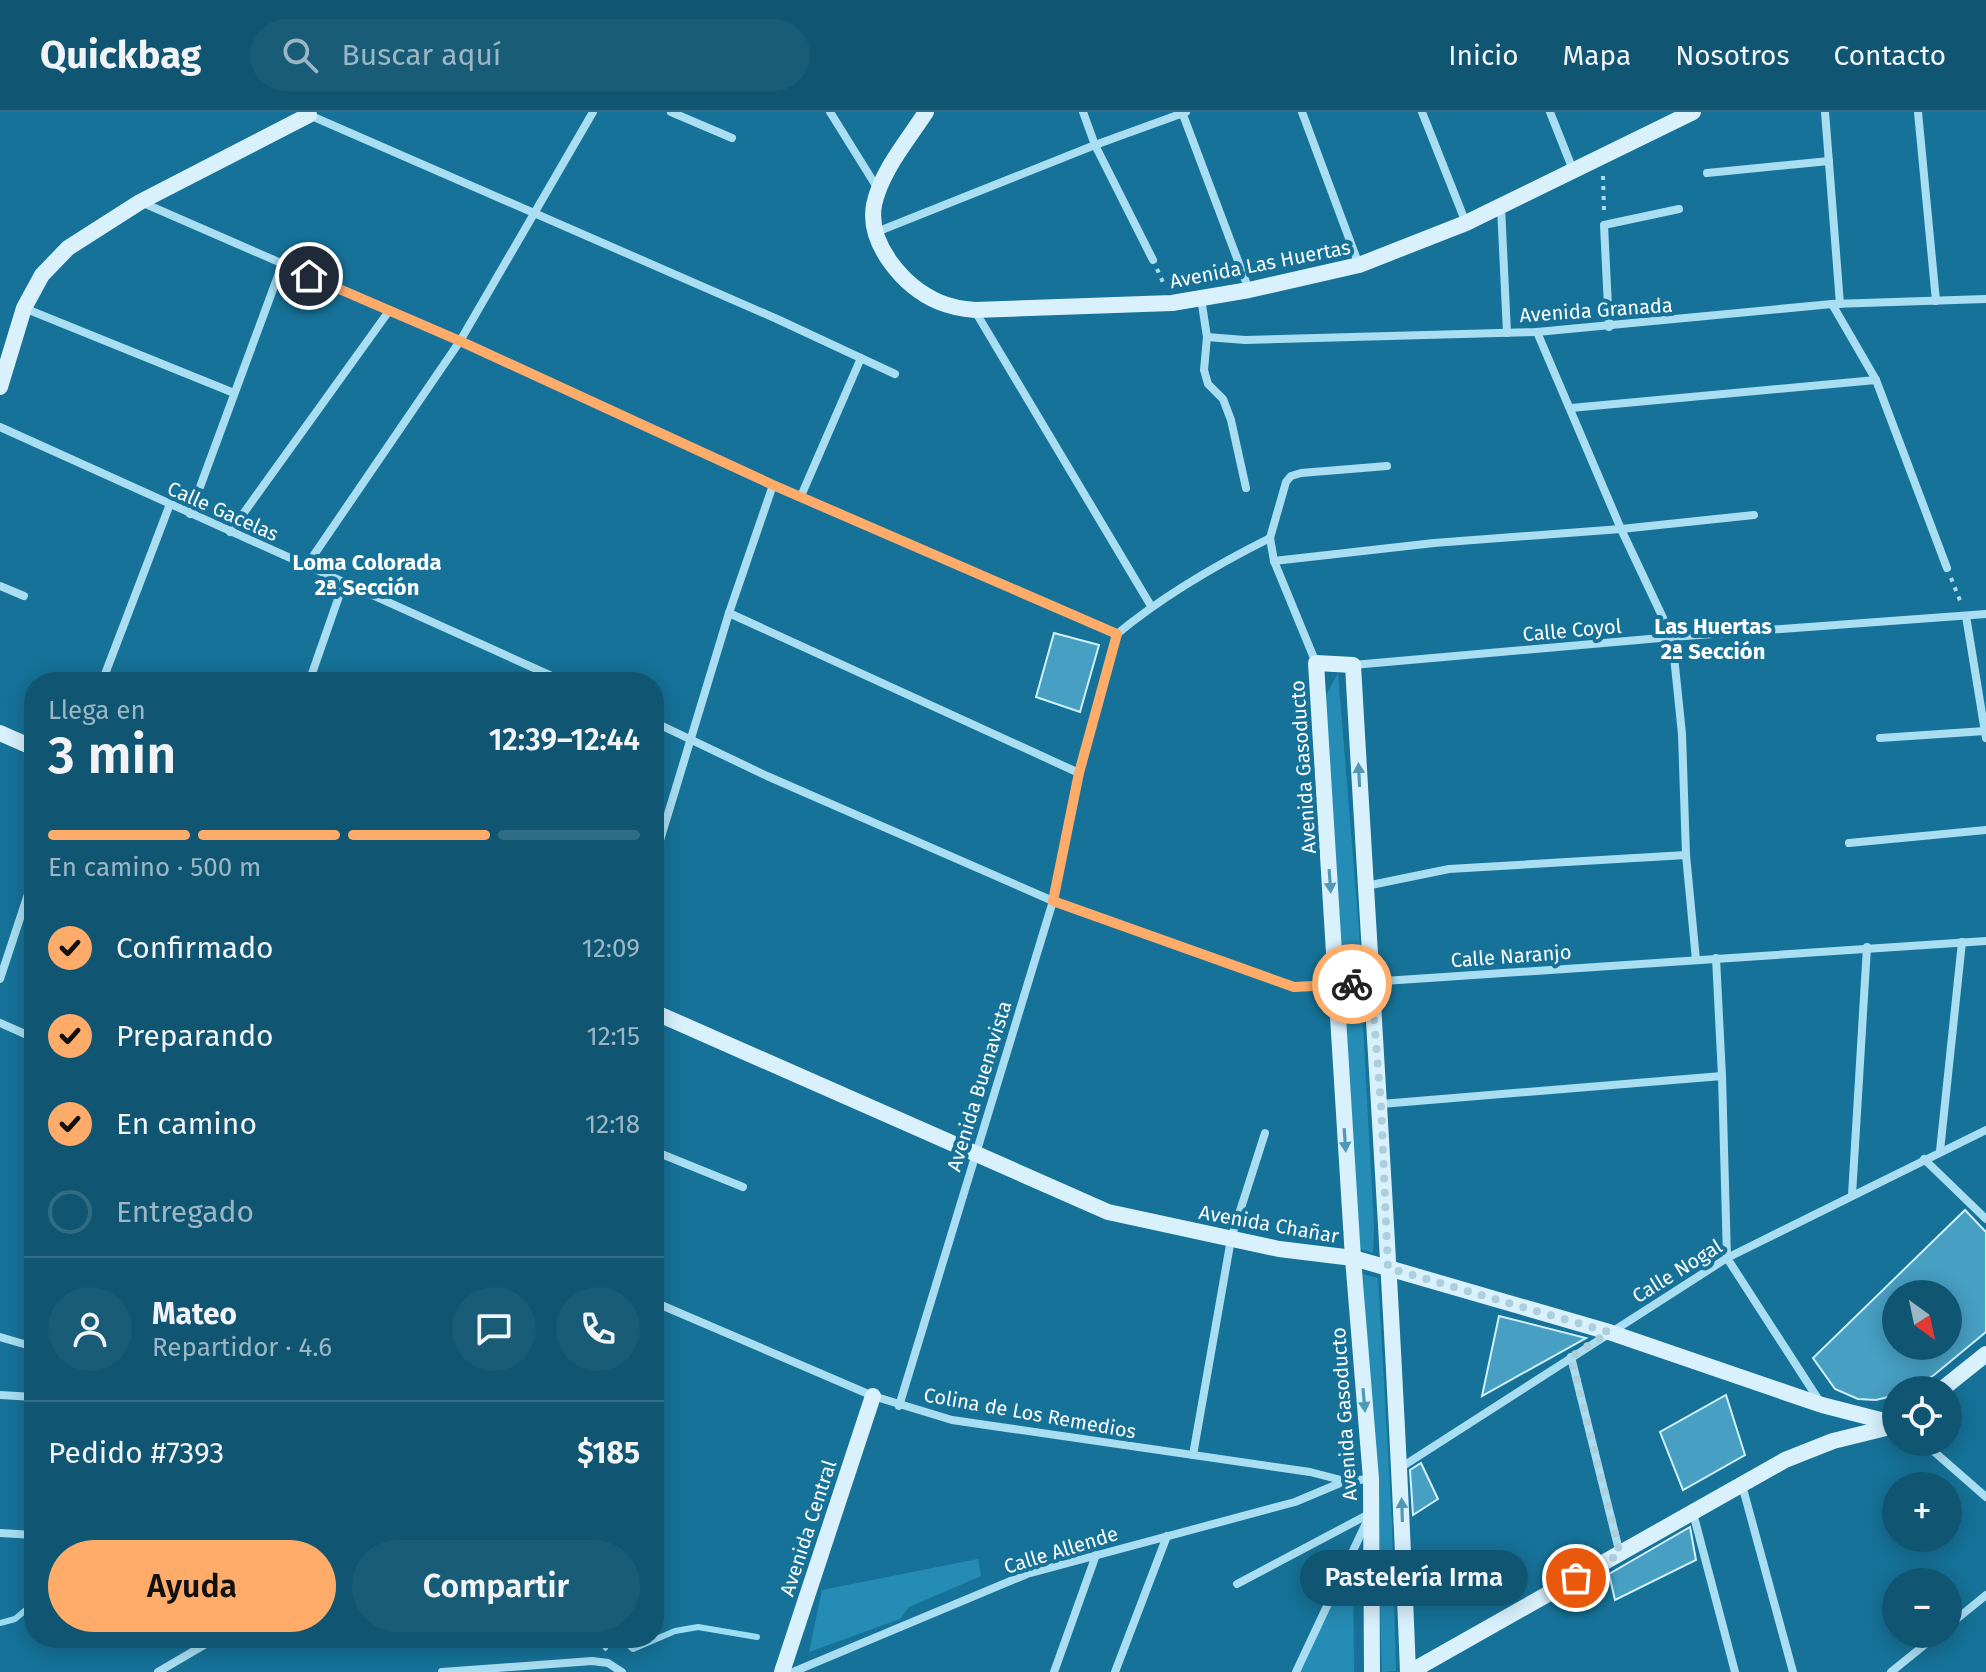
<!DOCTYPE html>
<html lang="es">
<meta charset="utf-8">
<style>
:root{--surface:#105672;--page:#195c77;--text:#f1f3f6;--muted:#9cb7c4;--line:#306c84;--accent:#ffab6a}
body{margin:0;font-family:"Fira Sans",sans-serif;background:var(--page);color:var(--text);height:100vh;display:flex;flex-direction:column;font-size:30px;white-space:nowrap}
*{box-sizing:border-box;margin:0}
p{font-size:26px;color:var(--muted)}
.icon{flex:none;width:44px;height:44px;fill:none;stroke:currentColor;stroke-width:2;stroke-linecap:round;stroke-linejoin:round}
.map{position:relative;flex:1;overflow:hidden}
.details{position:absolute;left:24px;top:560px;width:640px;height:976px;display:flex;flex-direction:column;background:var(--surface);border-radius:32px;box-shadow:0 4px 20px #0003}
.details>*{flex:none}
.needle{width:52px;rotate:147deg}
.buttons{position:absolute;left:1882px;top:1168px;display:grid;gap:16px}
.buttons a{display:grid;place-items:center;width:80px;height:80px;border-radius:50%;background:var(--surface);box-shadow:0 4px 20px #0003;font-size:40px}
.pin{position:absolute;display:grid;place-items:center;width:68px;height:68px;color:#fff;margin:-34px;border:4px solid #fff;border-radius:50%;box-shadow:0 2px 8px #0007}
.courier{position:absolute;display:grid;place-items:center;width:80px;height:80px;margin:-40px;border:6px solid #ffab6a;border-radius:50%;background:#fff;color:#222;box-shadow:0 2px 10px #0007}
.bubble{position:absolute;height:56px;border-radius:28px;background:var(--surface);box-shadow:0 4px 20px #0003;font-size:26px;font-weight:600;line-height:56px;text-align:center}
.summary em{font-style:normal;font-weight:600}
.summary div{display:flex;flex-direction:column-reverse}
.summary{display:flex;align-items:center;justify-content:space-between;height:136px;padding:0 24px}
h1{font-size:52px;font-weight:600;line-height:60px}
.bar{display:grid;grid-template-columns:repeat(4,1fr);gap:12px 8px;align-content:center;height:96px;padding:0 24px}
.bar i{height:10px;border-radius:6px;background:var(--line)}
.bar .selected{background:var(--accent)}
.bar p{grid-column:span 4}
.line{display:flex;align-items:center;gap:20px;padding:0 24px;border-top:2px solid var(--line)}
.line div{flex:1}
.round{display:grid;place-items:center;flex:none;width:84px;height:84px;border-radius:42px;background:var(--page)}
ol{padding:0 24px;list-style:none}
li{display:flex;align-items:center;gap:24px;height:88px}
li p{margin-inline-start:auto}
li .icon{padding:8px;border-radius:50%;background:var(--accent);color:#111;stroke-width:4}
li:last-child{color:var(--muted)}
li i{width:44px;height:44px;border:4px solid var(--line);border-radius:50%}
.action{display:flex;gap:16px;margin-top:auto;padding:16px 24px}
.action a{flex:1;height:92px;border-radius:48px;background:var(--accent);color:#111;font-size:32px;font-weight:600;line-height:92px;text-align:center}
.action a+a{background:var(--page);color:var(--text)}
header{display:flex;align-items:center;gap:48px;box-sizing:border-box;height:112px;padding:0 40px;background:var(--surface);border-bottom:2px solid var(--line)}
header strong{font-size:38px}
nav{display:flex;gap:44px;margin-inline-start:auto;font-size:28px}
.search{width:560px;height:72px;background:var(--page);display:flex;align-items:center;gap:20px;box-sizing:border-box;padding:0 28px;border-radius:44px;color:var(--muted);font-size:30px}
.map>svg:first-child{display:block}
.green{fill:#258db5}
.lines{fill:none;stroke-linecap:round;stroke-linejoin:round}
.stream{stroke:#9bddf5;stroke-width:6}
.building{fill:#479fc3;stroke:#d0f0fc;stroke-width:2;fill-rule:evenodd}
.path{stroke:#a9def2;stroke-width:4;stroke-dasharray:4 6;stroke-linecap:butt}
.street{stroke:#a9def2;stroke-width:8}
.secondary{stroke:#d8f1fc;stroke-width:16}
.oneway{fill:#5098b6}
.done{stroke:#adcedb;stroke-width:8;stroke-dasharray:0 14.4}
.route{stroke:#ffab6a;stroke-width:10}
.labels{text-anchor:middle;dominant-baseline:central;stroke-width:8;stroke-linejoin:round;paint-order:stroke}
.street-label{font-size:20px;fill:#fff;stroke:#167298}
.neighbourhood-label{font-size:22px;font-weight:bold;fill:#fff;stroke:#167298}
</style>
<header>
<strong>Quickbag</strong>
<div class="search"><svg class="icon" aria-label="search" viewBox="0 0 24 24"><circle cx="10" cy="10" r="6"/><path d="M15 15l6 6"/></svg>Buscar aquí</div>
<nav><a>Inicio</a><a>Mapa</a><a>Nosotros</a><a>Contacto</a></nav>
</header>
<div class="map">
<svg width="1986" height="1560" viewBox="0 0 1986 1560">
<rect width="100%" height="100%" fill="#167298"/>
<g class="green">
<path d="M1338,561L1361,843L1354,852L1347,853L1341,848L1324,587Z"/>
<path d="M1351,874H1356L1361,877L1374,1115L1373,1141L1360,1137L1344,878Z"/>
<path d="M1363,1162L1378,1166L1392,1411L1396,1559L1382,1560L1376,1360Z"/>
<path d="M978,1447L981,1464L909,1495L900,1507L809,1540L822,1478Z"/>
<path d="M1353,1449L1354,1560H1300Z"/>
</g>
<g class="lines">
<g class="stream">
<path d="M0,1511L15,1507L34,1491"/>
<path d="M621,1526L633,1537L675,1519L698,1515L757,1525"/>
</g>
</g>
<g class="building">
<path d="M1054,521L1099,533L1080,600L1036,585Z"/>
<path d="M1965,1098L1986,1120V1220L1934,1263L1910,1278H1896V1283L1876,1288L1858,1287L1835,1277L1813,1246ZM1896,1182H1948V1234H1896Z"/>
<path d="M1499,1204L1586,1226L1482,1284Z"/>
<path d="M1726,1283L1745,1343L1683,1378L1660,1320Z"/>
<path d="M1421,1351L1438,1387L1413,1403L1410,1358Z"/>
<path d="M1690,1415L1696,1448L1615,1488L1609,1462Z"/>
</g>
<g class="lines">
<g class="path">
<path d="M1603,64L1604,99"/>
<path d="M1157,157L1165,175"/>
<path d="M1951,466L1961,491"/>
<path d="M604,1538L617,1526"/>
</g>
<g class="street">
<path d="M671,0L732,26"/>
<path d="M830,0L878,77"/>
<path d="M1083,0L1095,33L1153,148"/>
<path d="M1182,0L1249,178"/>
<path d="M1302,0L1359,153"/>
<path d="M1422,0L1466,111"/>
<path d="M1550,0L1573,58"/>
<path d="M1825,0L1840,192"/>
<path d="M1918,0L1936,189"/>
<path d="M307,2L777,207L895,262"/>
<path d="M1707,61L1829,49"/>
<path d="M141,90L460,229L773,373L1117,522"/>
<path d="M1501,94L1507,221"/>
<path d="M874,121L1095,33L1186,0"/>
<path d="M1201,186L1207,225L1204,258L1208,272L1223,287L1231,308L1246,376"/>
<path d="M1832,192L1876,268L1947,456"/>
<path d="M24,196L234,281"/>
<path d="M975,199L1151,494"/>
<path d="M1609,215L1604,113L1679,97"/>
<path d="M1537,220L1621,417L1672,525L1682,622L1686,743L1696,848"/>
<path d="M1207,225L1245,228L1537,220L1832,192L1986,187"/>
<path d="M1571,296L1876,268"/>
<path d="M0,315L565,570"/>
<path d="M801,384L861,246"/>
<path d="M190,402L282,153"/>
<path d="M230,420L389,199"/>
<path d="M1274,449L1434,431L1621,417L1754,403"/>
<path d="M307,453L460,229L593,0"/>
<path d="M0,474L24,484"/>
<path d="M729,501L1079,661"/>
<path d="M1966,504L1986,626"/>
<path d="M1117,522C1164,483 1216,453 1270,426"/>
<path d="M1316,551L1274,449L1270,426L1286,370L1291,364L1301,361L1387,354"/>
<path d="M1353,553L1672,525L1986,502"/>
<path d="M102,570L170,392"/>
<path d="M309,570L344,470"/>
<path d="M654,610L767,664L1053,789L1294,875L1986,829"/>
<path d="M1880,626L1985,619"/>
<path d="M1849,731L1986,718"/>
<path d="M654,748L729,501L773,373"/>
<path d="M1366,774L1449,757L1686,743"/>
<path d="M1716,846L1722,964L1727,1146L1820,1290"/>
<path d="M0,867L34,764"/>
<path d="M0,911L34,926"/>
<path d="M1381,992L1722,964"/>
<path d="M654,1039L743,1075"/>
<path d="M1940,1039L1962,830"/>
<path d="M1924,1047L1986,1107"/>
<path d="M1852,1083L1867,835"/>
<path d="M654,1190L873,1284L952,1308L1310,1360L1345,1369L1371,1367"/>
<path d="M0,1225L34,1235"/>
<path d="M1571,1245L1620,1442"/>
<path d="M0,1283L34,1285"/>
<path d="M899,1294L1053,789L1079,661L1117,522"/>
<path d="M1923,1330L1986,1385"/>
<path d="M1193,1343L1231,1127L1265,1021"/>
<path d="M1400,1356L1727,1146L1986,1018"/>
<path d="M1742,1373L1793,1560"/>
<path d="M1693,1401L1735,1560"/>
<path d="M0,1421L34,1423"/>
<path d="M1237,1472L1371,1401"/>
<path d="M1948,1514L1986,1483"/>
<path d="M158,1560L216,1526"/>
<path d="M442,1560L592,1549L608,1551L622,1560"/>
<path d="M793,1560L1027,1462L1295,1390L1345,1369"/>
<path d="M1054,1560L1096,1443"/>
<path d="M1115,1560L1167,1424"/>
<path d="M1296,1560L1367,1409"/>
<path d="M1891,1560L1938,1522"/>
</g>
<g class="secondary">
<path d="M926,0C908,28 881,59 874,93C867,132 904,175 939,190C951,195 962,197 975,198L1172,191L1249,178L1359,153L1466,111L1693,0"/>
<path d="M0,275L24,196L42,163L68,136L140,90L309,3"/>
<path d="M0,621L34,636"/>
<path d="M654,900L1108,1100L1279,1137L1353,1146L1388,1156L1609,1220L1822,1293L1896,1312"/>
<path d="M1941,1278L1986,1242"/>
<path d="M782,1560L873,1284"/>
<path d="M1372,1560L1371,1367L1353,1146L1316,551L1353,553C1372,889 1395,1224 1408,1560"/>
<path d="M1410,1560L1785,1348L1833,1329L1894,1314"/>
</g>
</g>
<defs><path id="oneway-solid" d="M-6-.8H1V-3.2L6.5 0L1 3.2V.8H-6Z" transform="scale(2)"/></defs>
<g class="oneway">
<use href="#oneway-solid" transform="translate(1359 663) rotate(-93)"/>
<use href="#oneway-solid" transform="translate(1330 769) rotate(86)"/>
<use href="#oneway-solid" transform="translate(1345 1028) rotate(86)"/>
<use href="#oneway-solid" transform="translate(1364 1288) rotate(85)"/>
<use href="#oneway-solid" transform="translate(1402 1398) rotate(-92)"/>
</g>
<g class="lines">
<path class="done" d="M1352,872L1371,870L1381,992L1388,1156L1609,1220L1571,1245L1620,1442L1576,1466"/>
<path class="route" d="M309,164L460,229L773,373L1117,522L1079,661L1053,789L1294,875L1352,872"/>
</g>
<g class="labels">
<g class="street-label">
<text transform="translate(1260 152) rotate(-11)">Avenida Las Huertas</text>
<text transform="translate(1596 198) rotate(-4)">Avenida Granada</text>
<text transform="translate(223 399) rotate(24)">Calle Gacelas</text>
<text transform="translate(1572 518) rotate(-5)">Calle Coyol</text>
<text transform="translate(1303 655) rotate(-94)">Avenida Gasoducto</text>
<text transform="translate(1511 844) rotate(-4)">Calle Naranjo</text>
<text transform="translate(979 974) rotate(-73)">Avenida Buenavista</text>
<text transform="translate(1269 1112) rotate(10)">Avenida Chañar</text>
<text transform="translate(1677 1159) rotate(-32)">Calle Nogal</text>
<text transform="translate(1030 1301) rotate(10)">Colina de Los Remedios</text>
<text transform="translate(1344 1302) rotate(-94)">Avenida Gasoducto</text>
<text transform="translate(808 1416) rotate(-72)">Avenida Central</text>
<text transform="translate(1061 1438) rotate(-17)">Calle Allende</text>
</g>
<g class="neighbourhood-label">
<text x="367" y="450">Loma Colorada<tspan x="367" dy="25">2ª Sección</tspan></text>
<text x="1713" y="514">Las Huertas<tspan x="1713" dy="25">2ª Sección</tspan></text>
</g>
</g>
</svg>
<div class="buttons">
<a><svg class="needle" viewBox="-14 -14 28 28"><path d="M0-13l5 13h-10z" fill="#e53935"/><path d="M0 13l5-13h-10z" fill="#9cb7c4"/></svg></a>
<a><svg class="icon" aria-label="locate" viewBox="0 0 24 24"><circle cx="12" cy="12" r="6"/><path d="M12 2v4M12 18v4M2 12h4M18 12h4"/></svg></a>
<a>+</a>
<a>−</a>
</div>
<div class="pin" style="left:1576px;top:1466px;background:#ea580c"><svg class="icon" aria-label="bag" viewBox="0 0 24 24"><path d="M5 8h14l-1 12H6zM9 8a3 3 0 0 1 6 0"/></svg></div>
<div class="pin" style="left:309px;top:164px;background:#1f2937"><svg class="icon" aria-label="home" viewBox="0 0 24 24"><path d="M3 11l9-7 9 7M6 9v11h12V9"/></svg></div>
<div class="courier" style="left:1352px;top:872px"><svg class="icon" aria-label="bike" viewBox="0 0 24 24"><circle cx="6" cy="16" r="4"/><circle cx="18" cy="16" r="4"/><path d="M6 16l4-8h5l3 8M10 8l3 8H6M13 5h3"/></svg></div>
<div class="bubble" style="left:1300px;top:1438px;width:228px">Pastelería Irma</div>
<section class="details">
<div class="summary"><div><h1>3 min</h1><p>Llega en</p></div><em>12:39–12:44</em></div>
<div class="bar"><i class="selected"></i><i class="selected"></i><i class="selected"></i><i></i><p>En camino · 500 m</p></div>
<ol>
<li><svg class="icon" aria-label="check" viewBox="0 0 24 24"><path d="M5 12l5 5 9-10"/></svg>Confirmado<p>12:09</p></li>
<li><svg class="icon" aria-label="check" viewBox="0 0 24 24"><path d="M5 12l5 5 9-10"/></svg>Preparando<p>12:15</p></li>
<li><svg class="icon" aria-label="check" viewBox="0 0 24 24"><path d="M5 12l5 5 9-10"/></svg>En camino<p>12:18</p></li>
<li><i></i>Entregado</li>
</ol>
<div class="line" style="height:144px"><a class="round"><svg class="icon" aria-label="person" viewBox="0 0 24 24"><circle cx="12" cy="8" r="4"/><path d="M4 21q1-7 8-7t8 7"/></svg></a><div><b>Mateo</b><p>Repartidor · 4.6</p></div><a class="round"><svg class="icon" aria-label="chat" viewBox="0 0 24 24"><path d="M4 5h16v11H9l-5 4z"/></svg></a><a class="round"><svg class="icon" aria-label="phone" viewBox="0 0 24 24"><path d="M5 4h4l2 5-3 2q2 4 5 5l2-3 5 2v4C11 20 4 13 5 4z"/></svg></a></div>
<div class="line" style="height:104px"><div>Pedido #7393</div><b>$185</b></div>
<div class="action"><a>Ayuda</a><a>Compartir</a></div>
</section>
</div>
